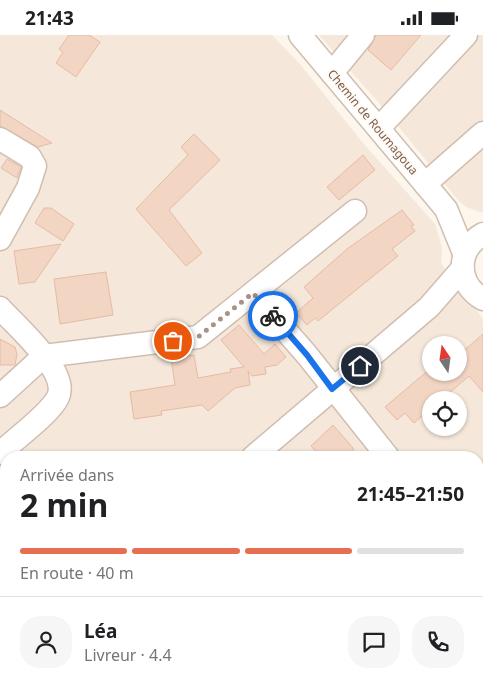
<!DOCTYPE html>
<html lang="fr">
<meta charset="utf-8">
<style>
:root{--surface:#fff;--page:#f6f6f6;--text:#202124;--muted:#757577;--line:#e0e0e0;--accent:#e76f51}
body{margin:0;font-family:"Noto Sans",sans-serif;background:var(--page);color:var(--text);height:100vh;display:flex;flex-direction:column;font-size:19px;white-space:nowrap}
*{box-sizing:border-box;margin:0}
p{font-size:16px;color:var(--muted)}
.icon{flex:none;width:28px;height:28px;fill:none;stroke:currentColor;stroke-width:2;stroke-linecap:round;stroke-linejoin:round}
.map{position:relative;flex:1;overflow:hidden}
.sheet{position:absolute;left:0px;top:416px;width:484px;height:246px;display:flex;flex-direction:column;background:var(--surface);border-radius:20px 20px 0 0;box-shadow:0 1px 4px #0004}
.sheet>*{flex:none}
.needle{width:32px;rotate:347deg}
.controls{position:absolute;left:422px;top:301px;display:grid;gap:10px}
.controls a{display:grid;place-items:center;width:45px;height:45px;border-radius:50%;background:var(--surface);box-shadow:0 1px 4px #0004;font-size:25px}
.pin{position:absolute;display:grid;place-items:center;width:42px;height:42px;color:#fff;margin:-21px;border:2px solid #fff;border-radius:50%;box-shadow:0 1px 5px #0007}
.courier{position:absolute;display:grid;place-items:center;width:50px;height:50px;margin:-25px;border:4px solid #1a73e8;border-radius:50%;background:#fff;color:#222;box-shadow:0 1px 6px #0007}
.overview em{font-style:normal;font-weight:700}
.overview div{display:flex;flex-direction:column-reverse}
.overview{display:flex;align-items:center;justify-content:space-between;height:85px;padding:0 20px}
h1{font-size:32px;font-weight:700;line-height:38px}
.bar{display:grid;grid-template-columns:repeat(4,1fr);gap:8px 5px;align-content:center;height:60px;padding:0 20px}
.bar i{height:6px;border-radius:4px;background:var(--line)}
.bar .on{background:var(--accent)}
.bar p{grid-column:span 4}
.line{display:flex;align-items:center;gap:12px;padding:0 20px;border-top:1px solid var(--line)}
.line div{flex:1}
.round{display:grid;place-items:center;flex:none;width:52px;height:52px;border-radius:20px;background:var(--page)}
.status{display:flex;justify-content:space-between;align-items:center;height:35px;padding:0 25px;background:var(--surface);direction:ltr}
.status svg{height:14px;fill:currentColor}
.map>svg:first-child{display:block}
.residential{fill:#f5e8da;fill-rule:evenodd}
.building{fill:#f3d5c3;stroke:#e6bba3}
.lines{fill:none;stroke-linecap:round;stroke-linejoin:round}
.minor-casing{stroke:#d1beb0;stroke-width:25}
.minor{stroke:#fff;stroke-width:22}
.done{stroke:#a89285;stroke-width:5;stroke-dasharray:0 9}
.route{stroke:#1a73e8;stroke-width:6}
.labels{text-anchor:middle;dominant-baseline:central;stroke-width:4;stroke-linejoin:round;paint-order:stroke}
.street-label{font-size:12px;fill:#7a5c4d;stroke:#fffaf3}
</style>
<div class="status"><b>21:43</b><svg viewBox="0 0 49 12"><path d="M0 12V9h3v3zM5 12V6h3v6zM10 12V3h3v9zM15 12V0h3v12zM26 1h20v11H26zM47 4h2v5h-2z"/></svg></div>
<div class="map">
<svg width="483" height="662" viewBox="0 0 483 662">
<rect width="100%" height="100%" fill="#fdf6ec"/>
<g class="residential">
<path d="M0,0H272L300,29L363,108L435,189L442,212L441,228L483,284V662H0ZM431,310H459V338H431ZM431,365H459V392H431ZM6,422H478V656H6Z"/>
<path d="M319,0H483V178L466,172L458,165L386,76Z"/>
</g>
<g class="building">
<path d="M69,0H89L100,7L76,42L56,28L63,17L59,14Z"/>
<path d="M376,0H421L391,35L368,15Z"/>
<path d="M0,75L52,108L38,112L0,91Z"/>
<path d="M194,99L220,125L169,175L202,218L186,231L136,174L188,120L181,112Z"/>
<path d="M363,120L375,135L339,165L327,152Z"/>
<path d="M7,124L21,132L17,143L1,133Z"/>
<path d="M44,173H51L74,189L63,206L35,188Z"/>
<path d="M402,175L414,190L411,191L415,196L392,214L398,221L318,286L315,283L307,290L296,278L313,263L304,252L347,214Z"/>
<path d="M61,209L35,247L19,249L14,216Z"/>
<path d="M106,237L113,280L60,289L54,244Z"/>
<path d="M239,290L264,319L275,309L286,322L277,330L265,332L266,339L252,341L248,336L250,350L235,353L208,376L202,370L161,376L162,380L134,384L130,357L175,350L171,323L194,320L198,343L231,337L230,334L244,332L221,305Z"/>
<path d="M483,299V357L469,341L441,365H431V373L414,388L405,378L397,385L385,372L431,333V338L437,339L459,338V320Z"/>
<path d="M0,304L15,312L17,319L15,330H0Z"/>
<path d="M333,390L354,414L346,422H321L311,411Z"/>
</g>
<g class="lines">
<defs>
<g id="minor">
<path d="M300,0L446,174L464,218"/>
<path d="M332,38L363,0"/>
<path d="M379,93L466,0"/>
<path d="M0,104L30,122L35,131L28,153L0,204"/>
<path d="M425,149L483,98"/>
<path d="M483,199C456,214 456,249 483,264"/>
<path d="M253,258L307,320L388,422"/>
<path d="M0,273C16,291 70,337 58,362C51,378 14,405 0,418"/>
<path d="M0,361L44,321L198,302L355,176"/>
<path d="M253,422L429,272L462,234"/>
<path d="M0,537L6,544"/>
<path d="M136,662L138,656"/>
<path d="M349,662L352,656"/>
</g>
</defs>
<use href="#minor" class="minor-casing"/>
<use href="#minor" class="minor"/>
</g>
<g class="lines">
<path class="done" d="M173,306L198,302L253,258L273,281"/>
<path class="route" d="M273,281L307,320L332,354L360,331"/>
</g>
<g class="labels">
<g class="street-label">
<text transform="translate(373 87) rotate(50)">Chemin de Roumagoua</text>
</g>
</g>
</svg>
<div class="controls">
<a><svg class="needle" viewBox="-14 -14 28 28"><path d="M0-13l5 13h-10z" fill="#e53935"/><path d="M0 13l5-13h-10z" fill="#757577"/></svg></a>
<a><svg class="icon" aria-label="locate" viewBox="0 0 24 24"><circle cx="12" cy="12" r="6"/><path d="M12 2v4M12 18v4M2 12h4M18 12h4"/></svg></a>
</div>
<div class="pin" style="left:173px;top:306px;background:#ea580c"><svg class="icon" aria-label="bag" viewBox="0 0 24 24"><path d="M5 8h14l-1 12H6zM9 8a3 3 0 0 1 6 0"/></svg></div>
<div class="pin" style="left:360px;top:331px;background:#1f2937"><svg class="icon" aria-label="home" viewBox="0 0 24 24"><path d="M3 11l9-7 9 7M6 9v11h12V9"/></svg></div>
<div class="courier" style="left:273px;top:281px"><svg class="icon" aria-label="bike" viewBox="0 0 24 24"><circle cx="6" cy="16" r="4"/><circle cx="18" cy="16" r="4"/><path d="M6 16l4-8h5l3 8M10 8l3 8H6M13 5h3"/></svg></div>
<section class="sheet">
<div class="overview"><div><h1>2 min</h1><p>Arrivée dans</p></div><em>21:45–21:50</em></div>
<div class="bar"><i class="on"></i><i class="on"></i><i class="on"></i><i></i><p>En route · 40 m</p></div>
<div class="line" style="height:90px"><a class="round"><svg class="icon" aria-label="person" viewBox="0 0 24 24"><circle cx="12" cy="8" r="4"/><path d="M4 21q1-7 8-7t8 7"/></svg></a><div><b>Léa</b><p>Livreur · 4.4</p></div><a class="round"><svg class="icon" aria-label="chat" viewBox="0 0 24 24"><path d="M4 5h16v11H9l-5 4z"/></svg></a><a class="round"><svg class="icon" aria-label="phone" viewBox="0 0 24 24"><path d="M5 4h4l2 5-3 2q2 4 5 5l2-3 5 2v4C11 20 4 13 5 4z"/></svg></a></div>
</section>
</div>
